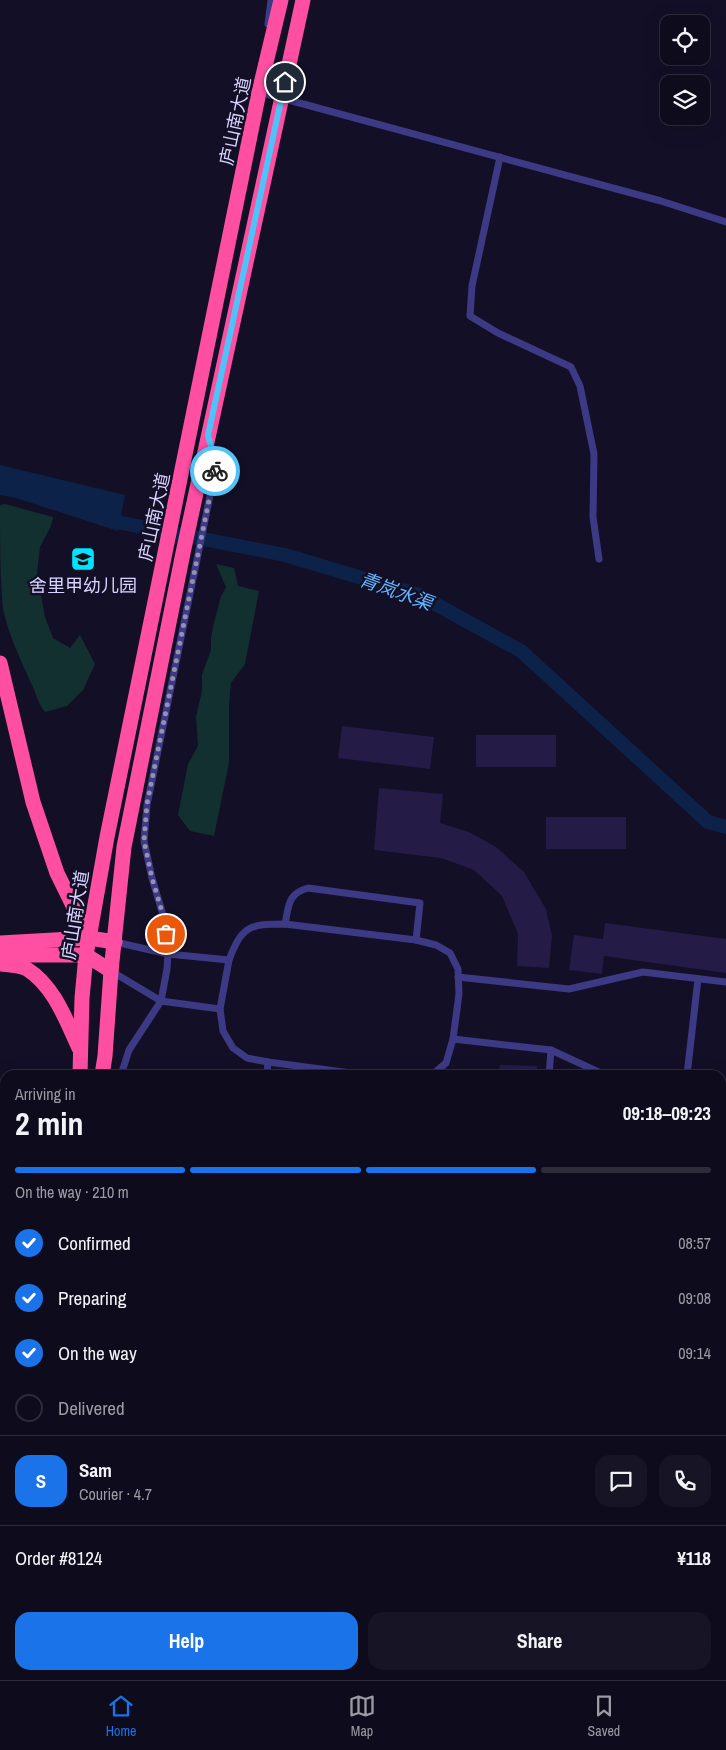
<!DOCTYPE html>
<meta charset="utf-8">
<style>
:root{--surface:#0e0b1c;--page:#171425;--text:#f1f3f6;--muted:#9b9ba3;--line:#2e2b3b;--accent:#1a73e8}
body{margin:0;font-family:"Archivo Narrow","Noto Sans SC",sans-serif;background:var(--page);color:var(--text);height:100vh;display:flex;flex-direction:column;font-size:19px;white-space:nowrap}
*{box-sizing:border-box;margin:0}
p{font-size:16px;color:var(--muted)}
.icon{flex:none;width:28px;height:28px;fill:none;stroke:currentColor;stroke-width:2;stroke-linecap:round;stroke-linejoin:round}
.map{position:relative;flex:1;overflow:hidden}
.panel{position:absolute;left:0px;top:1070px;width:726px;height:610px;display:flex;flex-direction:column;background:var(--surface);border-radius:15px 15px 0 0;box-shadow:0 5px 20px #0002,0 0 0 1px var(--line)}
.panel>*{flex:none}
.controls{position:absolute;left:660px;top:15px;display:grid;gap:10px}
.controls a{display:grid;place-items:center;width:50px;height:50px;border-radius:10px;background:var(--surface);box-shadow:0 5px 20px #0002,0 0 0 1px var(--line);font-size:25px}
.pin{position:absolute;display:grid;place-items:center;width:42px;height:42px;color:#fff;margin:-21px;border:2px solid #fff;border-radius:50%;box-shadow:0 1px 5px #0007}
.courier{position:absolute;display:grid;place-items:center;width:50px;height:50px;margin:-25px;border:4px solid #4fc3f7;border-radius:50%;background:#fff;color:#222;box-shadow:0 1px 6px #0007}
.head em{font-style:normal;font-weight:700}
.head div{display:flex;flex-direction:column-reverse}
.head{display:flex;align-items:center;justify-content:space-between;height:85px;padding:0 15px}
h1{font-size:32px;font-weight:700;line-height:38px}
.bar{display:grid;grid-template-columns:repeat(4,1fr);gap:8px 5px;align-content:center;height:60px;padding:0 15px}
.bar i{height:6px;border-radius:4px;background:var(--line)}
.bar .selected{background:var(--accent)}
.bar p{grid-column:span 4}
.line{display:flex;align-items:center;gap:12px;padding:0 15px;border-top:1px solid var(--line)}
.line div{flex:1}
.round{display:grid;place-items:center;flex:none;width:52px;height:52px;border-radius:15px;background:var(--page)}
ol{padding:0 15px;list-style:none}
li{display:flex;align-items:center;gap:15px;height:55px}
li p{margin-inline-start:auto}
li .icon{padding:5px;border-radius:50%;background:var(--accent);color:#fff;stroke-width:4}
li:last-child{color:var(--muted)}
li i{width:28px;height:28px;border:2px solid var(--line);border-radius:50%}
.primary-button{display:flex;gap:10px;margin-top:auto;padding:10px 15px}
.primary-button a{flex:1;height:58px;border-radius:15px;background:var(--accent);color:#fff;font-size:20px;font-weight:700;line-height:58px;text-align:center}
.primary-button a+a{background:var(--page);color:var(--text)}
.tabs{display:flex;justify-content:space-around;align-items:center;height:70px;border-top:1px solid var(--line);background:var(--surface);font-size:14px;color:var(--muted)}
.tabs a{display:grid;justify-items:center;gap:2px}
.tabs .selected{color:var(--accent)}
.map>svg:first-child{display:block}
.green{fill:#12302f}
.water{fill:#0c2248}
.lines{fill:none;stroke-linecap:round;stroke-linejoin:round}
.canal{stroke:#0c2248;stroke-width:14}
.building{fill:#241b47}
.lane{stroke:#3d3a85;stroke-width:7}
.street{stroke:#3d3a85;stroke-width:12}
.highway{stroke:#ff4fa3;stroke-width:15}
.done{stroke:#948fb3;stroke-width:5;stroke-dasharray:0 9}
.route{stroke:#4fc3f7;stroke-width:6}
.labels{text-anchor:middle;dominant-baseline:central;stroke-width:5;stroke-linejoin:round;paint-order:stroke}
.street-label{font-size:18px;fill:#d9d4ff;stroke:#130f26}
.poi-label{font-size:18px;fill:#d9d4ff;stroke:#130f26}
.water-label{font-size:19px;font-style:italic;fill:#62b6ff;stroke:#130f26}
</style>
<div class="map">
<svg width="726" height="1680" viewBox="0 0 726 1680">
<rect width="100%" height="100%" fill="#130f26"/>
<g class="green">
<path d="M5,504L53,517L51,526L40,547L37,573L45,617L53,638L70,648L80,635L95,664L83,690L67,706L45,712C37,702 36,692 30,681C20,658 8,633 3,609C0,578 0,537 0,505Z"/>
<path d="M216,564L234,568L238,586L259,591L245,664L231,683L229,705V763L214,836L190,831L178,815L188,764L198,746L196,717L202,691V675L211,650V638L213,627L221,596L226,587Z"/>
<path d="M5,1495V1558L0,1561Z"/>
</g>
<g class="water">
<path d="M0,465L125,495L118,531L16,498L0,495Z"/>
<path d="M569,1675H622L625,1680H568Z"/>
</g>
<g class="lines">
<path class="canal" d="M102,519L285,555L419,595L521,651L708,822L726,827"/>
</g>
<g class="building">
<path d="M342,726L434,737L430,769L338,758Z"/>
<rect x="476" y="735" width="80" height="32"/>
<path d="M379,788L443,794L440,823L469,832L496,847L524,872L546,909L552,936L549,968L517,966L518,934L502,896L474,870L441,858L374,850Z"/>
<rect x="546" y="817" width="80" height="32"/>
<path d="M605,923L726,939V973L604,956L602,974L569,970L574,935L603,939Z"/>
<path d="M500,1065L537,1066L536,1075H498Z"/>
</g>
<g class="lines">
<g class="lane">
<path d="M268,24L271,0"/>
<path d="M259,92L661,201L726,222"/>
<path d="M500,157L472,286L470,316L498,333L571,367L580,386L594,454L593,517L599,559"/>
<path d="M285,924C289,906 287,894 308,888L420,903L416,940"/>
<path d="M115,942L168,954L229,960C242,926 249,924 285,924L416,940L436,945L450,953L458,969L459,994L453,1039L446,1063L432,1075"/>
<path d="M111,971L161,1001L220,1009L223,1031L233,1048L247,1058L268,1062L366,1075"/>
<path d="M458,977L569,989L643,972L726,982"/>
<path d="M220,1009L229,960"/>
<path d="M453,1039L551,1050L605,1075"/>
<path d="M121,1075L129,1050L161,1001L167,969L168,954L163,915L152,878L144,841L147,805L216,466L210,443"/>
<path d="M267,1075L268,1062"/>
<path d="M549,1075L551,1050"/>
<path d="M687,1075L698,979"/>
<path d="M721,1098L726,1099"/>
<path d="M721,1159H726"/>
<path d="M721,1222L726,1223"/>
<path d="M721,1361H726"/>
<path d="M721,1626L726,1625"/>
<path d="M643,1675V1680"/>
</g>
<path class="street" d="M688,1675L689,1680"/>
<g class="highway">
<path d="M0,663L33,802L57,873L89,938"/>
<path d="M0,943L89,938L115,942"/>
<path d="M0,955H86L111,971"/>
<path d="M0,964C8,965 20,965 27,969C54,986 66,1020 79,1048"/>
<path d="M80,1075L82,998L86,955L107,837L259,92L281,0"/>
<path d="M102,1075L105,1056L111,971L124,847L183,553L303,0"/>
<path d="M346,1675L349,1680"/>
<path d="M363,1675L366,1680"/>
</g>
</g>
<g class="lines">
<path class="done" d="M166,934L163,915L152,878L144,841L147,804L215,471"/>
<path class="route" d="M215,471L216,466L208,435L285,82"/>
</g>
<defs>
<symbol id="school-square" viewBox="-11 -11 22 22"><rect x="-9" y="-9" width="18" height="18" rx="4" fill="#00e5ff" stroke="#130f26"/><path d="M0-5L7-2L0 1L-7-2ZM-4 1L0 2.5L4 1V4Q0 6-4 4Z" fill="#111"/></symbol>
</defs>
<g fill-rule="evenodd">
<use href="#school-square" x="69" y="545" width="28" height="28"/>
</g>
<g class="labels">
<g class="street-label">
<text transform="translate(235 121) rotate(-78)">庐山南大道</text>
<text transform="translate(154 517) rotate(-78)">庐山南大道</text>
<text transform="translate(75 915) rotate(-81)">庐山南大道</text>
</g>
<g class="poi-label">
<text x="83" y="585">舍里甲幼儿园</text>
</g>
<g class="water-label">
<text transform="translate(396 591) rotate(20)">青岚水渠</text>
</g>
</g>
</svg>
<div class="controls">
<a><svg class="icon" aria-label="locate" viewBox="0 0 24 24"><circle cx="12" cy="12" r="6"/><path d="M12 2v4M12 18v4M2 12h4M18 12h4"/></svg></a>
<a><svg class="icon" aria-label="layers" viewBox="0 0 24 24"><path d="M12 4l9 5-9 5-9-5zM3 14l9 5 9-5"/></svg></a>
</div>
<div class="pin" style="left:166px;top:934px;background:#ea580c"><svg class="icon" aria-label="bag" viewBox="0 0 24 24"><path d="M5 8h14l-1 12H6zM9 8a3 3 0 0 1 6 0"/></svg></div>
<div class="pin" style="left:285px;top:82px;background:#1f2937"><svg class="icon" aria-label="home" viewBox="0 0 24 24"><path d="M3 11l9-7 9 7M6 9v11h12V9"/></svg></div>
<div class="courier" style="left:215px;top:471px"><svg class="icon" aria-label="bike" viewBox="0 0 24 24"><circle cx="6" cy="16" r="4"/><circle cx="18" cy="16" r="4"/><path d="M6 16l4-8h5l3 8M10 8l3 8H6M13 5h3"/></svg></div>
<section class="panel">
<div class="head"><div><h1>2 min</h1><p>Arriving in</p></div><em>09:18–09:23</em></div>
<div class="bar"><i class="selected"></i><i class="selected"></i><i class="selected"></i><i></i><p>On the way · 210 m</p></div>
<ol>
<li><svg class="icon" aria-label="check" viewBox="0 0 24 24"><path d="M5 12l5 5 9-10"/></svg>Confirmed<p>08:57</p></li>
<li><svg class="icon" aria-label="check" viewBox="0 0 24 24"><path d="M5 12l5 5 9-10"/></svg>Preparing<p>09:08</p></li>
<li><svg class="icon" aria-label="check" viewBox="0 0 24 24"><path d="M5 12l5 5 9-10"/></svg>On the way<p>09:14</p></li>
<li><i></i>Delivered</li>
</ol>
<div class="line" style="height:90px"><b class="round" style="background:var(--accent);color:#fff">S</b><div><b>Sam</b><p>Courier · 4.7</p></div><a class="round"><svg class="icon" aria-label="chat" viewBox="0 0 24 24"><path d="M4 5h16v11H9l-5 4z"/></svg></a><a class="round"><svg class="icon" aria-label="phone" viewBox="0 0 24 24"><path d="M5 4h4l2 5-3 2q2 4 5 5l2-3 5 2v4C11 20 4 13 5 4z"/></svg></a></div>
<div class="line" style="height:65px"><div>Order #8124</div><b>¥118</b></div>
<div class="primary-button"><a>Help</a><a>Share</a></div>
</section>
</div>
<nav class="tabs">
<a class="selected"><svg class="icon" aria-label="home" viewBox="0 0 24 24"><path d="M3 11l9-7 9 7M6 9v11h12V9"/></svg>Home</a>
<a><svg class="icon" aria-label="map" viewBox="0 0 24 24"><path d="M3 6l6-2 6 2 6-2v14l-6 2-6-2-6 2zM9 4v14M15 6v14"/></svg>Map</a>
<a><svg class="icon" aria-label="saved" viewBox="0 0 24 24"><path d="M7 4h10v16l-5-4-5 4z"/></svg>Saved</a>
</nav>
